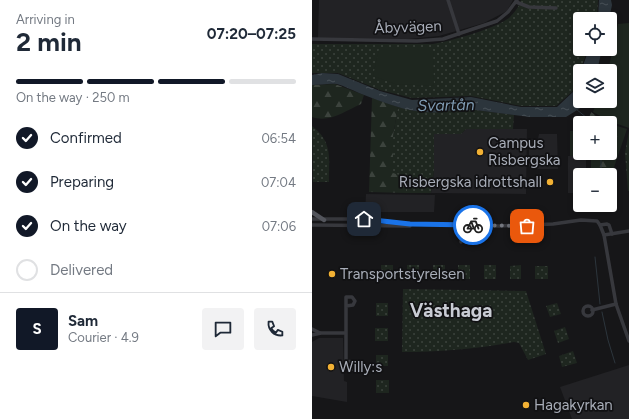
<!DOCTYPE html>
<meta charset="utf-8">
<style>
:root{--surface:#fff;--page:#f2f2f3;--text:#1f2937;--muted:#747a83;--line:#e0e1e3;--accent:#111827}
body{margin:0;font-family:Figtree,sans-serif;background:var(--page);color:var(--text);height:100vh;display:flex;flex-direction:column;font-size:15px;white-space:nowrap}
*{box-sizing:border-box;margin:0}
p{font-size:13px;color:var(--muted)}
.icon{flex:none;width:22px;height:22px;fill:none;stroke:currentColor;stroke-width:2;stroke-linecap:round;stroke-linejoin:round}
.map{position:relative;flex:1;overflow:hidden}
.sheet{display:flex;flex-direction:column;background:var(--surface);width:312px}
.sheet>*{flex:none}
.buttons{position:absolute;left:261px;top:12px;display:grid;gap:8px}
.buttons a{display:grid;place-items:center;width:44px;height:44px;border-radius:4px;background:var(--surface);box-shadow:0 2px 6px #0003;font-size:20px}
.pin{position:absolute;display:grid;place-items:center;width:34px;height:34px;color:#fff;margin:-17px;border-radius:8px;box-shadow:0 2px 6px #0006}
.courier{position:absolute;display:grid;place-items:center;width:40px;height:40px;margin:-20px;border:3px solid #1a73e8;border-radius:50%;background:#fff;color:#222;box-shadow:0 1px 5px #0007}
.overview em{font-style:normal;font-weight:700}
.overview div{display:flex;flex-direction:column-reverse}
.overview{display:flex;align-items:center;justify-content:space-between;height:68px;padding:0 16px}
h1{font-size:26px;font-weight:700;line-height:30px}
.bar{display:grid;grid-template-columns:repeat(4,1fr);gap:6px 4px;align-content:center;height:48px;padding:0 16px}
.bar i{height:5px;border-radius:3px;background:var(--line)}
.bar .selected{background:var(--accent)}
.bar p{grid-column:span 4}
.line{display:flex;align-items:center;gap:10px;padding:0 16px;border-top:1px solid var(--line)}
.line div{flex:1}
.round{display:grid;place-items:center;flex:none;width:42px;height:42px;border-radius:4px;background:var(--page)}
ol{padding:0 16px;list-style:none}
li{display:flex;align-items:center;gap:12px;height:44px}
li p{margin-inline-start:auto}
li .icon{padding:4px;border-radius:50%;background:var(--accent);color:#fff;stroke-width:4}
li:last-child{color:var(--muted)}
li i{width:22px;height:22px;border:2px solid var(--line);border-radius:50%}
main{display:flex;flex:1;min-height:0}
.map>svg:first-child{display:block}
.built{fill:#222225}
.green{fill:url(#green-dots)}
.forest{fill:url(#forest-firs)}
.pitch{fill:#1e261f}
.water{fill:url(#water-ripples)}
.lines{fill:none;stroke-linecap:round;stroke-linejoin:round}
.stream{stroke:#2c353c;stroke-width:1}
.minor{stroke:#37383d;stroke-width:3.5}
.major{stroke:#53555c;stroke-width:4.5}
.done{stroke:#757880;stroke-width:4;stroke-dasharray:0 7.2}
.route{stroke:#1a73e8;stroke-width:5}
.poi-dot{fill:#f2b134;stroke:#111113;stroke-width:1.5}
.labels{text-anchor:middle;dominant-baseline:central;stroke-width:3.5;stroke-linejoin:round;paint-order:stroke}
.street-label{font-size:15px;fill:#a8adb8;stroke:#111113}
.poi-label{font-size:15px;fill:#a8adb8;stroke:#111113;text-anchor:start}
.water-label{font-size:16px;font-style:italic;fill:#7f9bb3;stroke:#111113}
.district-label{font-size:19px;font-weight:bold;fill:#c9ccd4;stroke:#111113}
</style>
<main>
<section class="sheet">
<div class="overview"><div><h1>2 min</h1><p>Arriving in</p></div><em>07:20–07:25</em></div>
<div class="bar"><i class="selected"></i><i class="selected"></i><i class="selected"></i><i></i><p>On the way · 250 m</p></div>
<ol>
<li><svg class="icon" aria-label="check" viewBox="0 0 24 24"><path d="M5 12l5 5 9-10"/></svg>Confirmed<p>06:54</p></li>
<li><svg class="icon" aria-label="check" viewBox="0 0 24 24"><path d="M5 12l5 5 9-10"/></svg>Preparing<p>07:04</p></li>
<li><svg class="icon" aria-label="check" viewBox="0 0 24 24"><path d="M5 12l5 5 9-10"/></svg>On the way<p>07:06</p></li>
<li><i></i>Delivered</li>
</ol>
<div class="line" style="height:72px"><b class="round" style="background:var(--accent);color:#fff">S</b><div><b>Sam</b><p>Courier · 4.9</p></div><a class="round"><svg class="icon" aria-label="chat" viewBox="0 0 24 24"><path d="M4 5h16v11H9l-5 4z"/></svg></a><a class="round"><svg class="icon" aria-label="phone" viewBox="0 0 24 24"><path d="M5 4h4l2 5-3 2q2 4 5 5l2-3 5 2v4C11 20 4 13 5 4z"/></svg></a></div>
</section>
<div class="map">
<svg width="317" height="419" viewBox="0 0 317 419">
<defs>
<pattern id="green-dots" width="8" height="8" patternUnits="userSpaceOnUse"><rect width="8" height="8" fill="#1e261f"/><path d="M2 2h.1M6 6h.1" fill="none" stroke="#3c433d" stroke-width="1.8" stroke-linecap="round"/></pattern>
<pattern id="forest-firs" width="22" height="20" patternUnits="userSpaceOnUse"><rect width="22" height="20" fill="#1e261f"/><path d="M5 1l3.5 6h-7zM16 11l3.5 6h-7z" fill="#3c433d"/></pattern>
<pattern id="water-ripples" width="26" height="14" patternUnits="userSpaceOnUse"><rect width="26" height="14" fill="#2c353c"/><path d="M2 4q2-2 4 0t4 0M15 11q2-2 4 0t4 0" fill="none" stroke="#485056"/></pattern>
</defs>
<rect width="100%" height="100%" fill="#161618"/>
<g class="built">
<path d="M7,0H201L195,11L172,23L127,36L96,39L6,38Z"/>
<path d="M154,129H215L214,194L119,193L122,170V134H149Z"/>
<path d="M227,134H245L246,169H218L217,167V139H226Z"/>
<path d="M274,155V175H268V193H256V156Z"/>
<path d="M54,194L123,195L122,212H53Z"/>
<path d="M7,338H31L32,381L35,382V402L0,396V342Z"/>
<path d="M317,365V419H260L248,387Z"/>
</g>
<g class="green">
<path d="M209,0H286L285,19H268V49H276L261,91L244,106H209L159,96L100,98L68,90L26,73H0V44H121C139,41 182,29 197,18C202,13 207,7 209,0Z"/>
<path d="M86,107L103,111H139L148,108L202,115L201,129H154L149,134H122V170L119,193H94V177L81,174V136Z"/>
<path d="M0,126C21,142 17,158 17,182H1Z"/>
<path d="M317,131V191H316L313,153Z"/>
<rect x="69" y="265" width="12" height="14"/>
<rect x="95" y="265" width="12" height="14"/>
<rect x="121" y="265" width="12" height="14"/>
<rect x="146" y="265" width="12" height="14"/>
<rect x="172" y="265" width="12" height="14"/>
<path d="M209,265V279H198V266Z"/>
<rect x="223" y="266" width="13" height="13"/>
<path d="M91,289L214,291L234,354L216,360L207,343L202,342C164,349 128,352 90,352Z"/>
<rect x="64" y="303" width="12" height="13"/>
<path d="M245,303L249,314L238,317L234,306Z"/>
<path d="M253,327L257,339L246,343L242,331Z"/>
<rect x="63" y="328" width="13" height="13"/>
<path d="M261,351L265,363L250,367L247,356Z"/>
<rect x="64" y="355" width="12" height="11"/>
<rect x="64" y="380" width="13" height="13"/>
</g>
<g class="forest">
<path d="M23,84L52,95L49,104C33,111 18,123 0,117V85Z"/>
<path d="M60,98L86,107L81,136V173L94,177V193L57,192Z"/>
<path d="M279,112L295,123H275Z"/>
<path d="M298,124L315,129L299,176L279,175V153H298Z"/>
</g>
<g class="pitch">
<path d="M317,23V128L297,121L281,112L285,101H298V71H296L306,24Z"/>
<path d="M67,49H121L122,86L83,84L61,76Z"/>
<path d="M258,131H268V153H274V155L258,156Z"/>
</g>
<g class="water">
<path d="M287,0H299L300,5L297,19H286Z"/>
<path d="M277,49H290L285,71H269Z"/>
<path d="M10,73L26,74L68,91L100,100L159,97L209,107H245L262,91L268,73V101H273L270,107L254,117H218L148,108C114,120 80,106 47,93C40,90 32,86 25,84C17,83 8,85 0,85V75Z"/>
</g>
<g class="lines">
<g class="stream">
<path d="M264,109L281,123"/>
<path d="M289,175V153"/>
<path d="M283,257L288,304"/>
<path d="M290,312L296,340L303,363"/>
</g>
<g class="minor">
<path d="M136,0L147,34"/>
<path d="M204,2L217,7L244,8"/>
<path d="M0,39L105,41L131,39L185,21L196,12L205,0"/>
<path d="M0,219H56L98,224L188,226L241,224L269,220L285,221L288,225L292,235L304,304L317,341"/>
<path d="M0,225L98,226"/>
<path d="M288,225L295,224L297,225L300,234"/>
<path d="M149,227V242"/>
<path d="M292,235L317,231"/>
<path d="M154,242V227"/>
<path d="M34,306L41,305L43,301L40,297H34V366L37,370L41,369L42,365C40,361 38,361 34,362"/>
<circle cx="276" cy="311" r="5"/>
<path d="M280,310L304,304"/>
<path d="M0,329L8,333"/>
<path d="M0,335L9,333H33"/>
</g>
<path class="major" d="M0,212L12,220"/>
</g>
<g class="lines">
<path class="done" d="M161,225L215,226"/>
<path class="route" d="M52,219L98,224L161,225"/>
</g>
<g class="poi-dot">
<circle cx="168" cy="152" r="4"/>
<circle cx="238" cy="182" r="4"/>
<circle cx="20" cy="274" r="4"/>
<circle cx="19" cy="367" r="4"/>
<circle cx="214" cy="405" r="4"/>
</g>
<g class="labels">
<g class="street-label">
<text transform="translate(96 27) rotate(-2)">Åbyvägen</text>
</g>
<g class="poi-label">
<text x="176" y="143">Campus<tspan x="176" dy="17">Risbergska</tspan></text>
<text x="230" y="182" text-anchor="end">Risbergska idrottshall</text>
<text x="28" y="274">Transportstyrelsen</text>
<text x="27" y="367">Willy:s</text>
<text x="222" y="405">Hagakyrkan</text>
</g>
<g class="water-label">
<text transform="translate(134 105) rotate(-1)">Svartån</text>
</g>
<g class="district-label">
<text x="139" y="310">Västhaga</text>
</g>
</g>
</svg>
<div class="buttons">
<a><svg class="icon" aria-label="locate" viewBox="0 0 24 24"><circle cx="12" cy="12" r="6"/><path d="M12 2v4M12 18v4M2 12h4M18 12h4"/></svg></a>
<a><svg class="icon" aria-label="layers" viewBox="0 0 24 24"><path d="M12 4l9 5-9 5-9-5zM3 14l9 5 9-5"/></svg></a>
<a>+</a>
<a>−</a>
</div>
<div class="pin" style="left:215px;top:226px;background:#ea580c"><svg class="icon" aria-label="bag" viewBox="0 0 24 24"><path d="M5 8h14l-1 12H6zM9 8a3 3 0 0 1 6 0"/></svg></div>
<div class="pin" style="left:52px;top:219px;background:#1f2937"><svg class="icon" aria-label="home" viewBox="0 0 24 24"><path d="M3 11l9-7 9 7M6 9v11h12V9"/></svg></div>
<div class="courier" style="left:161px;top:225px"><svg class="icon" aria-label="bike" viewBox="0 0 24 24"><circle cx="6" cy="16" r="4"/><circle cx="18" cy="16" r="4"/><path d="M6 16l4-8h5l3 8M10 8l3 8H6M13 5h3"/></svg></div>
</div>
</main>
